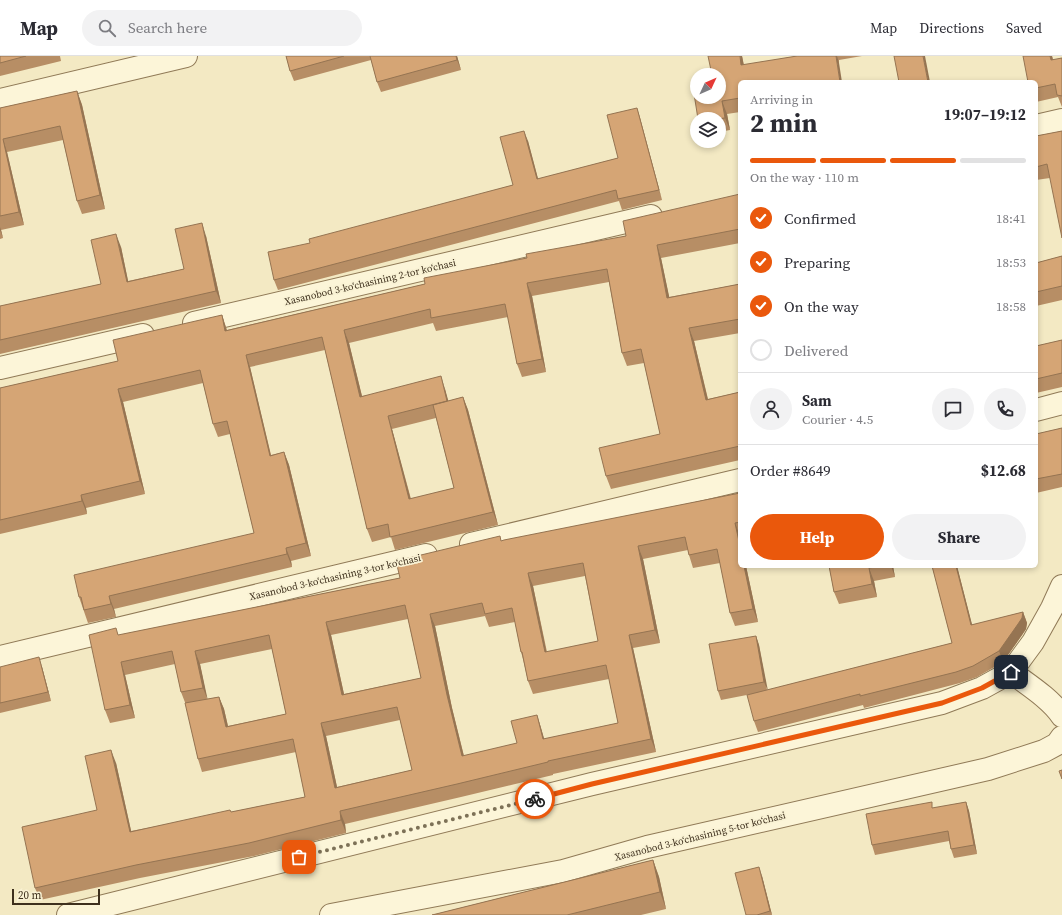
<!DOCTYPE html>
<meta charset="utf-8">
<style>
:root{--surface:#fff;--page:#f2f2f3;--text:#2b2b33;--muted:#7c7c81;--line:#e1e1e2;--accent:#ea580c}
body{margin:0;font-family:"Source Serif 4",serif;background:var(--page);color:var(--text);height:100vh;display:flex;flex-direction:column;font-size:15px;white-space:nowrap}
*{box-sizing:border-box;margin:0}
p{font-size:13px;color:var(--muted)}
.icon{flex:none;width:22px;height:22px;fill:none;stroke:currentColor;stroke-width:2;stroke-linecap:round;stroke-linejoin:round}
.map{position:relative;flex:1;overflow:hidden}
.side{position:absolute;left:738px;top:24px;width:300px;height:488px;display:flex;flex-direction:column;background:var(--surface);border-radius:6px;box-shadow:0 2px 6px #0003}
.side>*{flex:none}
.needle{width:26px;rotate:46deg}
.tools{position:absolute;left:690px;top:12px;display:grid;gap:8px}
.tools a{display:grid;place-items:center;width:36px;height:36px;border-radius:50%;background:var(--surface);box-shadow:0 2px 6px #0003;font-size:20px}
.scale{position:absolute;left:12px;bottom:10px;width:88px;box-sizing:border-box;padding-left:4px;border:2px solid #3e301d;border-top:0;font-size:11px;line-height:14px;white-space:nowrap;color:#3e301d;-webkit-text-stroke:3px #f9f2d4;paint-order:stroke}
.pin{position:absolute;display:grid;place-items:center;width:34px;height:34px;color:#fff;margin:-17px;border-radius:8px;box-shadow:0 2px 6px #0006}
.courier{position:absolute;display:grid;place-items:center;width:40px;height:40px;margin:-20px;border:3px solid #ea580c;border-radius:50%;background:#fff;color:#222;box-shadow:0 1px 5px #0007}
.overview em{font-style:normal;font-weight:700}
.overview div{display:flex;flex-direction:column-reverse}
.overview{display:flex;align-items:center;justify-content:space-between;height:68px;padding:0 12px}
h1{font-size:26px;font-weight:700;line-height:30px}
.bar{display:grid;grid-template-columns:repeat(4,1fr);gap:6px 4px;align-content:center;height:48px;padding:0 12px}
.bar i{height:5px;border-radius:3px;background:var(--line)}
.bar .active{background:var(--accent)}
.bar p{grid-column:span 4}
.line{display:flex;align-items:center;gap:10px;padding:0 12px;border-top:1px solid var(--line)}
.line div{flex:1}
.round{display:grid;place-items:center;flex:none;width:42px;height:42px;border-radius:21px;background:var(--page)}
ol{padding:0 12px;list-style:none}
li{display:flex;align-items:center;gap:12px;height:44px}
li p{margin-inline-start:auto}
li .icon{padding:4px;border-radius:50%;background:var(--accent);color:#fff;stroke-width:4}
li:last-child{color:var(--muted)}
li i{width:22px;height:22px;border:2px solid var(--line);border-radius:50%}
.action{display:flex;gap:8px;margin-top:auto;padding:8px 12px}
.action a{flex:1;height:46px;border-radius:24px;background:var(--accent);color:#fff;font-size:16px;font-weight:700;line-height:46px;text-align:center}
.action a+a{background:var(--page);color:var(--text)}
header{display:flex;align-items:center;gap:24px;box-sizing:border-box;height:56px;padding:0 20px;background:var(--surface);border-bottom:1px solid var(--line)}
header strong{font-size:19px}
nav{display:flex;gap:22px;margin-inline-start:auto;font-size:14px}
.search{width:280px;height:36px;background:var(--page);display:flex;align-items:center;gap:10px;box-sizing:border-box;padding:0 14px;border-radius:22px;color:var(--muted);font-size:15px}
.map>svg:first-child{display:block}
.lines{fill:none;stroke-linecap:round;stroke-linejoin:round}
.minor-casing{stroke:#907a57;stroke-width:24}
.minor{stroke:#fcf5d8;stroke-width:22}
.wall{fill:#b78e65;fill-rule:evenodd}
.shaded-wall{fill:#957452}
.building{fill:#d5a575;stroke:#957452;fill-rule:evenodd}
.done{stroke:#7d7157;stroke-width:4;stroke-dasharray:0 7.2}
.route{stroke:#ea580c;stroke-width:5}
.labels{text-anchor:middle;dominant-baseline:central;stroke-width:3.5;stroke-linejoin:round;paint-order:stroke}
.street-label{font-size:10px;fill:#3e301d;stroke:#f9f2d4}
</style>
<header>
<strong>Map</strong>
<div class="search"><svg class="icon" aria-label="search" viewBox="0 0 24 24"><circle cx="10" cy="10" r="6"/><path d="M15 15l6 6"/></svg>Search here</div>
<nav><a>Map</a><a>Directions</a><a>Saved</a></nav>
</header>
<div class="map">
<svg width="1062" height="859" viewBox="0 0 1062 859">
<rect width="100%" height="100%" fill="#f3e9c3"/>
<g class="lines">
<defs>
<g id="minor">
<path d="M0,44L186,0"/>
<path d="M1036,70L1062,64"/>
<path d="M194,267L651,160"/>
<path d="M0,312L143,279"/>
<path d="M1036,354L1062,347"/>
<path d="M471,488L740,424"/>
<path d="M0,601L426,499"/>
<path d="M1011,616C1027,628 1051,643 1062,660"/>
<path d="M68,859L592,728L942,647L982,632L1011,616L1033,586L1052,552L1062,530"/>
<path d="M331,859L563,815L647,791L988,713L1044,695L1057,688L1062,681"/>
</g>
</defs>
<use href="#minor" class="minor-casing"/>
<use href="#minor" class="minor"/>
</g>
<g class="wall">
<path d="M0,0H60L61,5L0,20Z"/>
<path d="M286,0H457L461,14L381,36L377,26L371,4L294,25L290,15Z"/>
<path d="M742,0L744,9L797,0H862L839,4V7L740,26V56L727,58L730,74L719,76V63H698L719,41Z"/>
<path d="M1023,0H1052L1053,4L1062,2V51L1058,41L1036,46V26Z"/>
<path d="M77,35L82,49L105,153L82,158L77,145L63,84L7,96L24,169L1,174L3,182L0,183V52Z"/>
<path d="M637,52L640,62L662,144L622,154L619,145L278,234L274,224L310,187L513,129L528,85L538,123L618,102Z"/>
<path d="M1062,75L1050,122L1036,124V80Z"/>
<path d="M740,138V187L661,202L669,241L740,228V277L694,285L708,343L740,336V404L611,433L606,420L660,378L644,307L627,310L622,297L609,226L532,240L546,316L522,321L517,308L508,261L436,275L433,267L349,287L362,340L445,333L448,345L463,341L468,354L498,469L395,494L391,481L372,486L367,473L325,294L250,311L271,399L284,396L289,409L311,500L291,505L292,511L114,553L116,561L88,567L79,541L254,477L230,378L218,381L213,368L203,327L123,346L145,438L86,452L87,458L0,478V332L118,305L222,259L227,274L425,228L527,202L626,180ZM436,362L454,432L411,443L392,373Z"/>
<path d="M206,180L221,247L0,298V250L101,228L121,191L128,225L184,213Z"/>
<path d="M1062,200V244L1036,250V207Z"/>
<path d="M1062,284V331L1036,337V290Z"/>
<path d="M1062,372V431L1036,437V378Z"/>
<path d="M740,437V510H746L758,566L735,570L730,557L720,507L693,512L689,499L688,494L643,503L660,587L633,592L656,696L553,718V719L461,741L345,768L346,777L254,800L140,822L40,844L35,832L97,754L116,707L131,775L231,756L305,741L296,696L202,716L198,703L186,649L181,636L175,608L125,619L135,662L110,667L105,654L119,579L400,522L501,485ZM585,520L598,585L547,596L533,530ZM485,560L489,571L515,566L521,596L523,603L528,625L533,638L609,623L618,667L544,683L541,672L537,659L517,687L464,700L452,652L435,570ZM408,563L421,622L344,638L331,579ZM272,593L286,658L228,670L224,653L219,641L207,643L200,608ZM400,664L412,714L337,731L326,680Z"/>
<path d="M829,510H893L895,521L874,525L877,541L839,548L834,536Z"/>
<path d="M932,510H957L972,569L1023,556L1027,567L1026,573L1022,579L1003,606L977,621L960,627L864,652L863,649L758,676L754,665L757,637L721,644L718,635L756,580L759,589L767,634L952,587Z"/>
<path d="M0,611H42L51,645L0,657Z"/>
<path d="M966,746L969,755L977,798L954,802L951,793L949,785L875,799L872,789L934,752Z"/>
<path d="M653,804L659,821L666,853L641,859H432Z"/>
<path d="M762,820L772,859H746Z"/>
</g>
<g class="shaded-wall">
<path d="M456,0H457L461,14L457,4Z"/>
<path d="M740,0H742L746,22L741,9Z"/>
<path d="M836,0H837L839,7L842,26H840Z"/>
<path d="M923,0H925L930,26H928Z"/>
<path d="M1050,0H1052L1056,17L1051,4Z"/>
<path d="M77,35L82,49L105,153L100,139Z"/>
<path d="M722,45L727,58L730,74L725,62Z"/>
<path d="M637,52L640,62L662,144L659,134Z"/>
<path d="M524,75L528,85L541,134L537,123Z"/>
<path d="M3,83L7,96L24,169L19,156Z"/>
<path d="M202,167L206,180L221,247L216,235Z"/>
<path d="M0,171L1,174L3,182L0,174Z"/>
<path d="M116,178L121,191L131,239L127,226Z"/>
<path d="M657,189L661,202L672,254L667,242Z"/>
<path d="M527,227L532,240L546,316L542,303Z"/>
<path d="M222,259L226,272L230,288L225,275Z"/>
<path d="M689,272L694,285L711,357L706,344Z"/>
<path d="M344,274L349,287L365,353L360,341Z"/>
<path d="M246,299L250,311L274,413L270,400Z"/>
<path d="M441,320L445,333L452,358L447,345Z"/>
<path d="M118,333L123,346L145,438L140,425Z"/>
<path d="M463,341L468,354L498,469L493,456Z"/>
<path d="M388,360L392,373L414,456L409,443Z"/>
<path d="M284,396L289,409L311,500L306,487Z"/>
<path d="M81,439L86,452L87,458L82,445Z"/>
<path d="M735,467L740,480V490Z"/>
<path d="M638,490L643,503L660,587L655,574Z"/>
<path d="M286,492L291,505L292,511L287,498Z"/>
<path d="M744,510H746L758,566L753,553Z"/>
<path d="M891,510H893L895,521Z"/>
<path d="M956,510H957L958,514L975,580L971,569Z"/>
<path d="M869,512L874,525L877,541L872,528Z"/>
<path d="M528,517L533,530L549,609L545,596Z"/>
<path d="M109,540L114,553L116,561L111,548Z"/>
<path d="M1023,556L1027,567L1026,573L1022,579L1003,606L999,595Z"/>
<path d="M430,558L435,570L452,652L467,713L462,700L447,639Z"/>
<path d="M326,566L331,579L347,652L342,639Z"/>
<path d="M629,579L633,592L656,696L651,683Z"/>
<path d="M756,580L759,589L768,635L764,626Z"/>
<path d="M195,595L200,608L208,645L203,632Z"/>
<path d="M39,601L42,611L51,645L48,636Z"/>
<path d="M121,606L125,619L135,662L130,649Z"/>
<path d="M219,641L224,653L231,684L226,671Z"/>
<path d="M537,659L541,672L548,696L543,683Z"/>
<path d="M321,667L326,680L340,745L335,732Z"/>
<path d="M111,694L116,707L134,788L130,776Z"/>
<path d="M966,746L969,755L977,798L974,789Z"/>
<path d="M340,755L345,768L346,777L341,764Z"/>
<path d="M653,804L659,821L666,853L660,836Z"/>
<path d="M759,811L762,820L772,859L770,855Z"/>
</g>
<g class="building">
<path d="M0,0H26L0,7Z"/>
<path d="M286,0H344L290,15Z"/>
<path d="M370,0H456L457,4L377,26Z"/>
<path d="M708,0H740L741,9L797,0H836L840,26H740V42L722,45L725,62L716,63H698L692,25L697,24V41H719V19H712Z"/>
<path d="M894,0H923L928,26H899Z"/>
<path d="M1023,0H1050L1051,4L1062,2V40L1057,39L1055,28L1036,32V26H1028Z"/>
<path d="M77,35L100,139L77,145L60,70L3,83L19,156L0,160V52Z"/>
<path d="M637,52L659,134L618,143L616,134L274,224L268,196L310,187L309,183L513,129L500,81L524,75L537,123L618,102L607,59Z"/>
<path d="M1062,75V182L1047,108L1036,111V80Z"/>
<path d="M740,138V173L657,189L667,242L740,228V263L689,272L706,344L740,336V390L606,420L599,392L660,378L641,293L622,297L607,213L527,227L542,303L517,308L505,248L431,262L430,253L344,274L360,341L441,320L447,345L388,360L409,443L454,432L433,349L463,341L493,456L390,481L388,468L367,473L322,281L246,299L270,400L284,396L306,487L286,492L287,498L109,540L111,548L84,554L81,541H79L74,519L254,477L227,365L213,368L200,314L118,333L140,425L81,439L82,445L0,464V332L118,305L113,284L222,259L225,275L425,228L424,222L527,202L526,198L626,180L623,165Z"/>
<path d="M202,167L216,235L0,284V250L101,228L91,184L116,178L127,226L184,213L175,173Z"/>
<path d="M1062,200V230L1036,236V207Z"/>
<path d="M1062,284V317L1036,323V290Z"/>
<path d="M1062,372V418L1036,423V378Z"/>
<path d="M740,437V466L735,467L740,490V510H744L753,553L730,557L717,493L689,499L685,481L638,490L655,574L629,579L651,683L548,705V706L457,728L340,755L341,764L249,787L136,809L35,832L22,771L97,754L85,700L111,694L130,776L230,754L231,756L305,741L293,683L198,703L185,647L219,641L226,671L286,658L269,579L195,595L203,632L181,636L172,595L121,606L130,649L105,654L89,579L116,572L118,579L400,522L396,505L500,480L501,485L504,484ZM583,507L598,585L545,596L528,517ZM482,547L485,558L512,552L521,596H522L528,625L606,609L618,667L543,683L537,659L511,665L517,687L462,700L447,639L430,558ZM405,549L421,622L342,639L326,566ZM397,651L412,714L335,732L321,667Z"/>
<path d="M829,510H882L869,512L872,528L834,536Z"/>
<path d="M932,510H956L971,569L1023,556L1022,562L1018,568L999,595L973,610L956,616L860,640V638L754,665L747,639L952,587Z"/>
<path d="M756,580L764,626L718,635L709,588Z"/>
<path d="M39,601L48,636L0,647V611Z"/>
<path d="M1062,714V723L1059,715Z"/>
<path d="M932,746V752L966,746L974,789L951,793L948,775L872,789L866,758Z"/>
<path d="M653,804L660,836L567,859H432Z"/>
<path d="M759,811L770,855L757,859H746L735,817Z"/>
</g>
<g class="lines">
<path class="done" d="M299,801L535,743"/>
<path class="route" d="M535,743L592,728L942,647L982,632L1011,616"/>
</g>
<g class="labels">
<g class="street-label">
<text transform="translate(370 226) rotate(-13)">Xasanobod 3-koʻchasining 2-tor koʻchasi</text>
<text transform="translate(335 521) rotate(-13)">Xasanobod 3-koʻchasining 3-tor koʻchasi</text>
<text transform="translate(700 780) rotate(-14)">Xasanobod 3-koʻchasining 5-tor koʻchasi</text>
</g>
</g>
</svg>
<div class="tools">
<a><svg class="needle" viewBox="-14 -14 28 28"><path d="M0-13l5 13h-10z" fill="#e53935"/><path d="M0 13l5-13h-10z" fill="#7c7c81"/></svg></a>
<a><svg class="icon" aria-label="layers" viewBox="0 0 24 24"><path d="M12 4l9 5-9 5-9-5zM3 14l9 5 9-5"/></svg></a>
</div>
<div class="scale">20 m</div>
<div class="pin" style="left:299px;top:801px;background:#ea580c"><svg class="icon" aria-label="bag" viewBox="0 0 24 24"><path d="M5 8h14l-1 12H6zM9 8a3 3 0 0 1 6 0"/></svg></div>
<div class="pin" style="left:1011px;top:616px;background:#1f2937"><svg class="icon" aria-label="home" viewBox="0 0 24 24"><path d="M3 11l9-7 9 7M6 9v11h12V9"/></svg></div>
<div class="courier" style="left:535px;top:743px"><svg class="icon" aria-label="bike" viewBox="0 0 24 24"><circle cx="6" cy="16" r="4"/><circle cx="18" cy="16" r="4"/><path d="M6 16l4-8h5l3 8M10 8l3 8H6M13 5h3"/></svg></div>
<section class="side">
<div class="overview"><div><h1>2 min</h1><p>Arriving in</p></div><em>19:07–19:12</em></div>
<div class="bar"><i class="active"></i><i class="active"></i><i class="active"></i><i></i><p>On the way · 110 m</p></div>
<ol>
<li><svg class="icon" aria-label="check" viewBox="0 0 24 24"><path d="M5 12l5 5 9-10"/></svg>Confirmed<p>18:41</p></li>
<li><svg class="icon" aria-label="check" viewBox="0 0 24 24"><path d="M5 12l5 5 9-10"/></svg>Preparing<p>18:53</p></li>
<li><svg class="icon" aria-label="check" viewBox="0 0 24 24"><path d="M5 12l5 5 9-10"/></svg>On the way<p>18:58</p></li>
<li><i></i>Delivered</li>
</ol>
<div class="line" style="height:72px"><a class="round"><svg class="icon" aria-label="person" viewBox="0 0 24 24"><circle cx="12" cy="8" r="4"/><path d="M4 21q1-7 8-7t8 7"/></svg></a><div><b>Sam</b><p>Courier · 4.5</p></div><a class="round"><svg class="icon" aria-label="chat" viewBox="0 0 24 24"><path d="M4 5h16v11H9l-5 4z"/></svg></a><a class="round"><svg class="icon" aria-label="phone" viewBox="0 0 24 24"><path d="M5 4h4l2 5-3 2q2 4 5 5l2-3 5 2v4C11 20 4 13 5 4z"/></svg></a></div>
<div class="line" style="height:52px"><div>Order #8649</div><b>$12.68</b></div>
<div class="action"><a>Help</a><a>Share</a></div>
</section>
</div>
